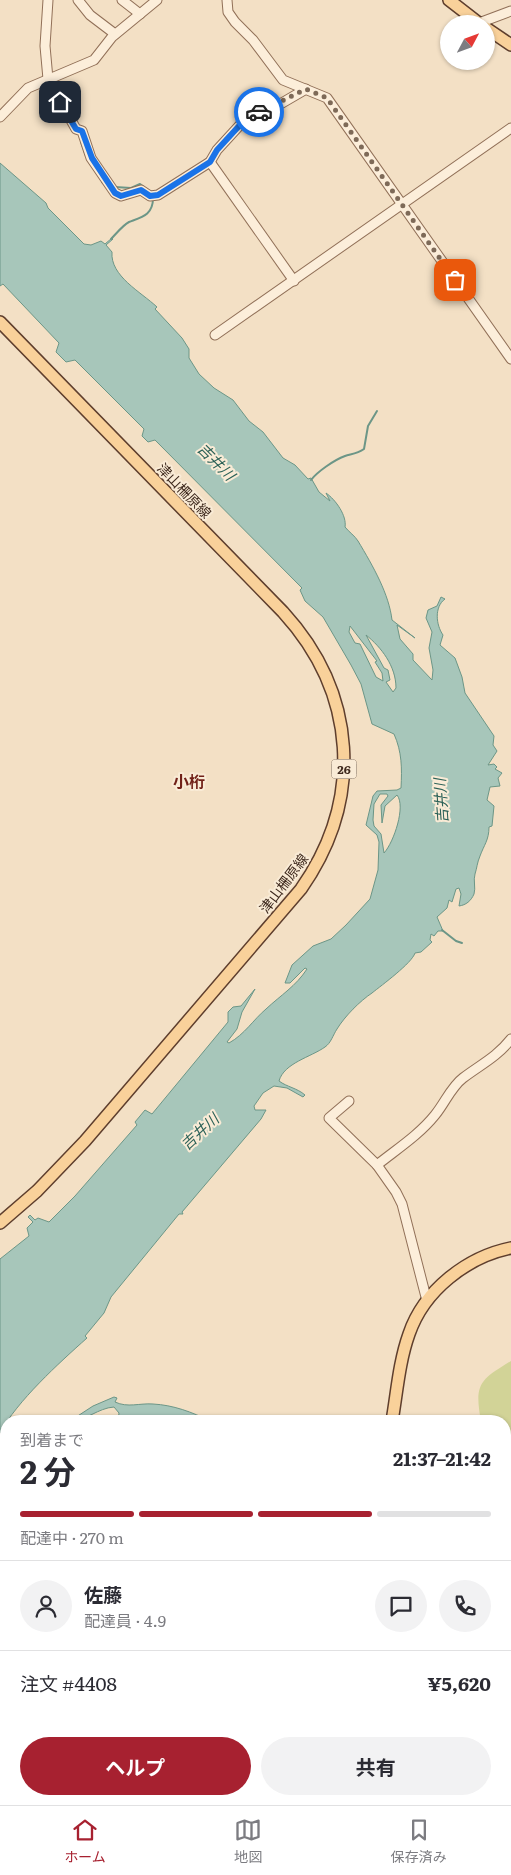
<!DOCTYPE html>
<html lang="ja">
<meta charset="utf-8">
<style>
:root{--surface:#fff;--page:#f2f2f3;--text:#2b2b33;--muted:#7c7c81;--line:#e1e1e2;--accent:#a72130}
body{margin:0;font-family:Literata,"Noto Sans JP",serif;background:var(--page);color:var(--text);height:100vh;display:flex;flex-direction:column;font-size:19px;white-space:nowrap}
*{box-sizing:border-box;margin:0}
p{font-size:16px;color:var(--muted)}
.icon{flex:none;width:28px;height:28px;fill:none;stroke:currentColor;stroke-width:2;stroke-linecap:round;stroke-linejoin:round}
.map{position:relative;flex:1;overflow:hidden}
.details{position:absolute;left:0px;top:1415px;width:511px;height:390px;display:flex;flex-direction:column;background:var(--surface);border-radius:20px 20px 0 0;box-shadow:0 1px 4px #0004}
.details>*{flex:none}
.needle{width:32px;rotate:49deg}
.buttons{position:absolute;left:440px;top:15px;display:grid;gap:10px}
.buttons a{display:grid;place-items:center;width:55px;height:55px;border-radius:50%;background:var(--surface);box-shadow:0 1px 4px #0004;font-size:25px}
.pin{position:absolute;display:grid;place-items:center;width:42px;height:42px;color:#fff;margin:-21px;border-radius:10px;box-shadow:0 2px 8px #0006}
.courier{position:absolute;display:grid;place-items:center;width:50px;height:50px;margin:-25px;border:4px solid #1a73e8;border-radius:50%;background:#fff;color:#222;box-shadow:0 1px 6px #0007}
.overview em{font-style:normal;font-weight:700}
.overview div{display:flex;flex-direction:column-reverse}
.overview{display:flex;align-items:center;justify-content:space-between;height:85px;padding:0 20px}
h1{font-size:32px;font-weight:700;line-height:38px}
.bar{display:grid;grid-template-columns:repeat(4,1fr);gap:8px 5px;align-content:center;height:60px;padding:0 20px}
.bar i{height:6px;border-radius:4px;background:var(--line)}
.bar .on{background:var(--accent)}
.bar p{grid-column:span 4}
.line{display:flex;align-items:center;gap:12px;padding:0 20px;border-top:1px solid var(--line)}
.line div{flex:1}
.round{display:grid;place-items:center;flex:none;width:52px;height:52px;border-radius:26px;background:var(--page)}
.button{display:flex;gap:10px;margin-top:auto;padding:10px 20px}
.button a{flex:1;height:58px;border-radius:30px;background:var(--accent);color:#fff;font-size:20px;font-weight:700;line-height:58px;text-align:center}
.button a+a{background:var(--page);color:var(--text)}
.tab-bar{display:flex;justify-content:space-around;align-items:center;height:70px;border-top:1px solid var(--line);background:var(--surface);font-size:14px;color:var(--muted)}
.tab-bar a{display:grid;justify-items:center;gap:2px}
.tab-bar .on{color:var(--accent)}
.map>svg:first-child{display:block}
.green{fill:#d2d397}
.water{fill:#a7c6ba;stroke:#6c9687;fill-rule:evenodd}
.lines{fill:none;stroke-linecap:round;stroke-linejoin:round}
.stream{stroke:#6c9687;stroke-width:2}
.minor-casing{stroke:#917058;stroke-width:11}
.major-casing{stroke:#5e3e2d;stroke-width:14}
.minor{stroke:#fceeda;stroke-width:9}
.major{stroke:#f9d19a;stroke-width:11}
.done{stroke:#7e6a58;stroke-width:5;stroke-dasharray:0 9}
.route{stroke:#1a73e8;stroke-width:6}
.labels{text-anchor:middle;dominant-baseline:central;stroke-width:4;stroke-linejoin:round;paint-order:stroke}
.shield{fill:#f9ebd6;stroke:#776455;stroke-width:1}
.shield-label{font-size:12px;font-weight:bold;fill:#3f2a1e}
.street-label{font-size:14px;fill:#3f2a1e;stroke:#f9ebd6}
.water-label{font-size:15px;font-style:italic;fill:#2b6157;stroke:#f9ebd6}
.quarter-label{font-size:16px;font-weight:bold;fill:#712118;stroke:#f9ebd6}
</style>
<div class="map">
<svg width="511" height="1805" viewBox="0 0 511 1805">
<rect width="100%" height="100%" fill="#f3e0c5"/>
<g class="green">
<path d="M511,1361V1441L505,1439V1421H481C474,1384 480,1380 511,1361Z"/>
<path d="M511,1522V1610L505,1606V1526Z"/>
</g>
<g class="water">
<path d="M0,163L46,203L48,208L84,244L91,245L101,241L105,244L112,238L113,239L106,245L112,252C110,276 141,292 157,307L155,309L182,338L189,349V358L199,374L214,388L233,400L249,421L263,432L283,458L295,465L308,479L311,478L319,492L330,501L326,493C336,500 347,516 345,527C349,532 355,536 358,541C373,566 389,594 392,620L415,638L397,625L400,639L413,654V660L432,680L433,670L429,648L432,632L426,618L428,610L437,606L441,597L445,599C434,607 436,625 443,635L440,645L455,658L462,677L465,693L494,736L493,745L497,751L488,765L494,764L497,767L495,769L502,773L498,778L500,786L490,787L487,800L494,806L492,826L489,827C489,840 484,845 480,856C477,863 477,868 475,874C473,880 476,888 474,894C471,901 466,905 459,906L461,894L459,888L456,889L452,902L449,900L447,908L437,917L443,931H438L434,936L431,934L430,940L432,942L421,952L415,953C412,963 382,985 372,993C360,1001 345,1016 337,1029C333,1035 331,1043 325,1047C311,1057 284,1063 279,1081C287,1087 297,1088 305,1095L303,1097L287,1088L274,1086L263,1093L254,1106L255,1110H266L261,1119L182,1212L183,1214H179L111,1297L104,1313L85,1336L87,1338C59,1363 17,1401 0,1433V1259L29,1236L27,1228L33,1222L28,1217L30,1215L35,1220L38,1218L49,1222L75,1196L137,1125L135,1122L145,1110L152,1114L228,1022V1012L233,1007L241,1006L255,989L242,1012L237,1029L227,1042L229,1043C245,1034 253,1020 266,1009C281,995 296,986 307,969L305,968L290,983H285L292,965L313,946L331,939L346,925L370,899L378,870L379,842L377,835L366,825L373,796L377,791L397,790L401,788C402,768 402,752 394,734L372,724L361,684L351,665L323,617L305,601L300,590L302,588L155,440L148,442L142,436L144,429L75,360L66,362L56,352L59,343L3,284L0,286ZM350,626L377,661L375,662L382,673L383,681L376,677L360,644L355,643L349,632ZM366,635C381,647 396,666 396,688L393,692L386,682L390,680L388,670L384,668ZM387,794L388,796L381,805L382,823L385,806L397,795C406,806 394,842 384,853L381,834L374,826L373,820L374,804L380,794Z"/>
<path d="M114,1397L117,1398L115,1402C128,1408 139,1403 153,1404C173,1405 192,1412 210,1421H118L119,1413L114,1407C98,1408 86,1421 70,1421L93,1406Z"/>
<path d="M0,1443L6,1451V1482L0,1488Z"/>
<path d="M0,1510L6,1515V1551L0,1558Z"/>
<path d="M436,1799H463L468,1805H438Z"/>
</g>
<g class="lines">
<g class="stream">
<path d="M81,142L86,156"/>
<path d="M102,182L109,189"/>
<path d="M115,187L131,188L140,184L144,187"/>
<path d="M111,239C116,234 123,225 129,222C142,217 153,215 153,198"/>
<path d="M311,480C317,472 334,460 345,456C351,454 357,454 364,449L368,426L377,411"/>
<path d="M442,930L456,941L462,943"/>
</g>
<defs>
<g id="minor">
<path d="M48,0L45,46L48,79L76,129L82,131L91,158L115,193L121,196L141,190L150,196L158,195L210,162L217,150L239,126L255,114L282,103L306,89"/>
<path d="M78,0L90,15L115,34"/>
<path d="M122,0L140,14"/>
<path d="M227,0L228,12L235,22L253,40L283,80L327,98L511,359"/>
<path d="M479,23L511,11"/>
<path d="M0,117L28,88L94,60L112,37L157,0"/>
<path d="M210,162L294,281"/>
<path d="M215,335L511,128"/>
<path d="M349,1101L329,1118L377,1165"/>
<path d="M427,1301L402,1204L396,1192L377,1165C397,1149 419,1135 435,1115C445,1103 451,1087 463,1078C480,1065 497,1057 511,1039"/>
<path d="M50,1799L51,1805"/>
<path d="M317,1799L318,1805"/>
<path d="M496,1799L497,1805"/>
</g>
<g id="major">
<path d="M449,0L480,24"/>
<path d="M486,28L511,45"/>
<path d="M0,322L283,612C357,693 364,799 301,889L85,1141L37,1191L0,1223"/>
<path d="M392,1421C397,1392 399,1362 409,1334C424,1290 467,1257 511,1248"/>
<path d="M0,1739L6,1736"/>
</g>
</defs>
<use href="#minor" class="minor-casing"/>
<use href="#major" class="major-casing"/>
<use href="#minor" class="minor"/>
<use href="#major" class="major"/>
</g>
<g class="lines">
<path class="done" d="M259,112L306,89L327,98L455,280"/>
<path class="route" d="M60,102L76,129L82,131L92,158L115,193L121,196L141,190L150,196L158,195L210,162L217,150L239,126L259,112"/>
</g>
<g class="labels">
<rect class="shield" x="331.5" y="759.5" width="25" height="19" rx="4"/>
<g class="shield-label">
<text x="344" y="769">26</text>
</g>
<g class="street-label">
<text transform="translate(185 490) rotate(46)">津山柵原線</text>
<text transform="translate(283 883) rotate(-53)">津山柵原線</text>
</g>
<g class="water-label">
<text transform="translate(217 461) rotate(45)">吉井川</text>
<text transform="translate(440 801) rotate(-94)">吉井川</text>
<text transform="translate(199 1131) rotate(-43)">吉井川</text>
</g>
<g class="quarter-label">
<text x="189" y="781">小桁</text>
</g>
</g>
</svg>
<div class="buttons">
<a><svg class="needle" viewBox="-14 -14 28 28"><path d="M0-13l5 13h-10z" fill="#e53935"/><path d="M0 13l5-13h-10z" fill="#7c7c81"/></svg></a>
</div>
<div class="pin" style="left:455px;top:280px;background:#ea580c"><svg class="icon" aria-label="bag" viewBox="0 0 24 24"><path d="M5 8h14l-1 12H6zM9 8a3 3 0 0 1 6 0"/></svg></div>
<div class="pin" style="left:60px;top:102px;background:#1f2937"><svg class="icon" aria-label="home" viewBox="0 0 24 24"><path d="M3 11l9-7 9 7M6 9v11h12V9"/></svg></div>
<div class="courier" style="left:259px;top:112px"><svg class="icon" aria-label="car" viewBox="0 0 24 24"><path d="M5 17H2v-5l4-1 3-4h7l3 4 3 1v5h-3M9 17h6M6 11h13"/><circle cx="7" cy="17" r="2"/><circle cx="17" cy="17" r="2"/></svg></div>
<section class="details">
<div class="overview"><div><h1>2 分</h1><p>到着まで</p></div><em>21:37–21:42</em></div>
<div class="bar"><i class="on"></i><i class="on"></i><i class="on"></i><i></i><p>配達中 · 270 m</p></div>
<div class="line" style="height:90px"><a class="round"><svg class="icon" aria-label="person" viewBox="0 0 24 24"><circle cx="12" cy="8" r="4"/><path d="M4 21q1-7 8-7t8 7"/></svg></a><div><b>佐藤</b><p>配達員 · 4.9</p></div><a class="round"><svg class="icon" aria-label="chat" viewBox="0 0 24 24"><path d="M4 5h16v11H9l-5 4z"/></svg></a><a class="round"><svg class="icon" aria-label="phone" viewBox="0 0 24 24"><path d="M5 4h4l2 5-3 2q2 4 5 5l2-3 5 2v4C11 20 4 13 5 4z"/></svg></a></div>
<div class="line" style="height:65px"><div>注文 #4408</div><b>¥5,620</b></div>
<div class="button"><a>ヘルプ</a><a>共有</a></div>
</section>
</div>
<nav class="tab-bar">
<a class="on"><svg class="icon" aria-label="home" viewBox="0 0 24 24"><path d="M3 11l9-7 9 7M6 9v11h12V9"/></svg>ホーム</a>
<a><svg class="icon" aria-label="map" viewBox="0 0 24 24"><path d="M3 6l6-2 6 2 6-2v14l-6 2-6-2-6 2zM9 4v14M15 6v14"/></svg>地図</a>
<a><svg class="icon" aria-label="saved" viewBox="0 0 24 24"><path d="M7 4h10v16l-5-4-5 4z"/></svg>保存済み</a>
</nav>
